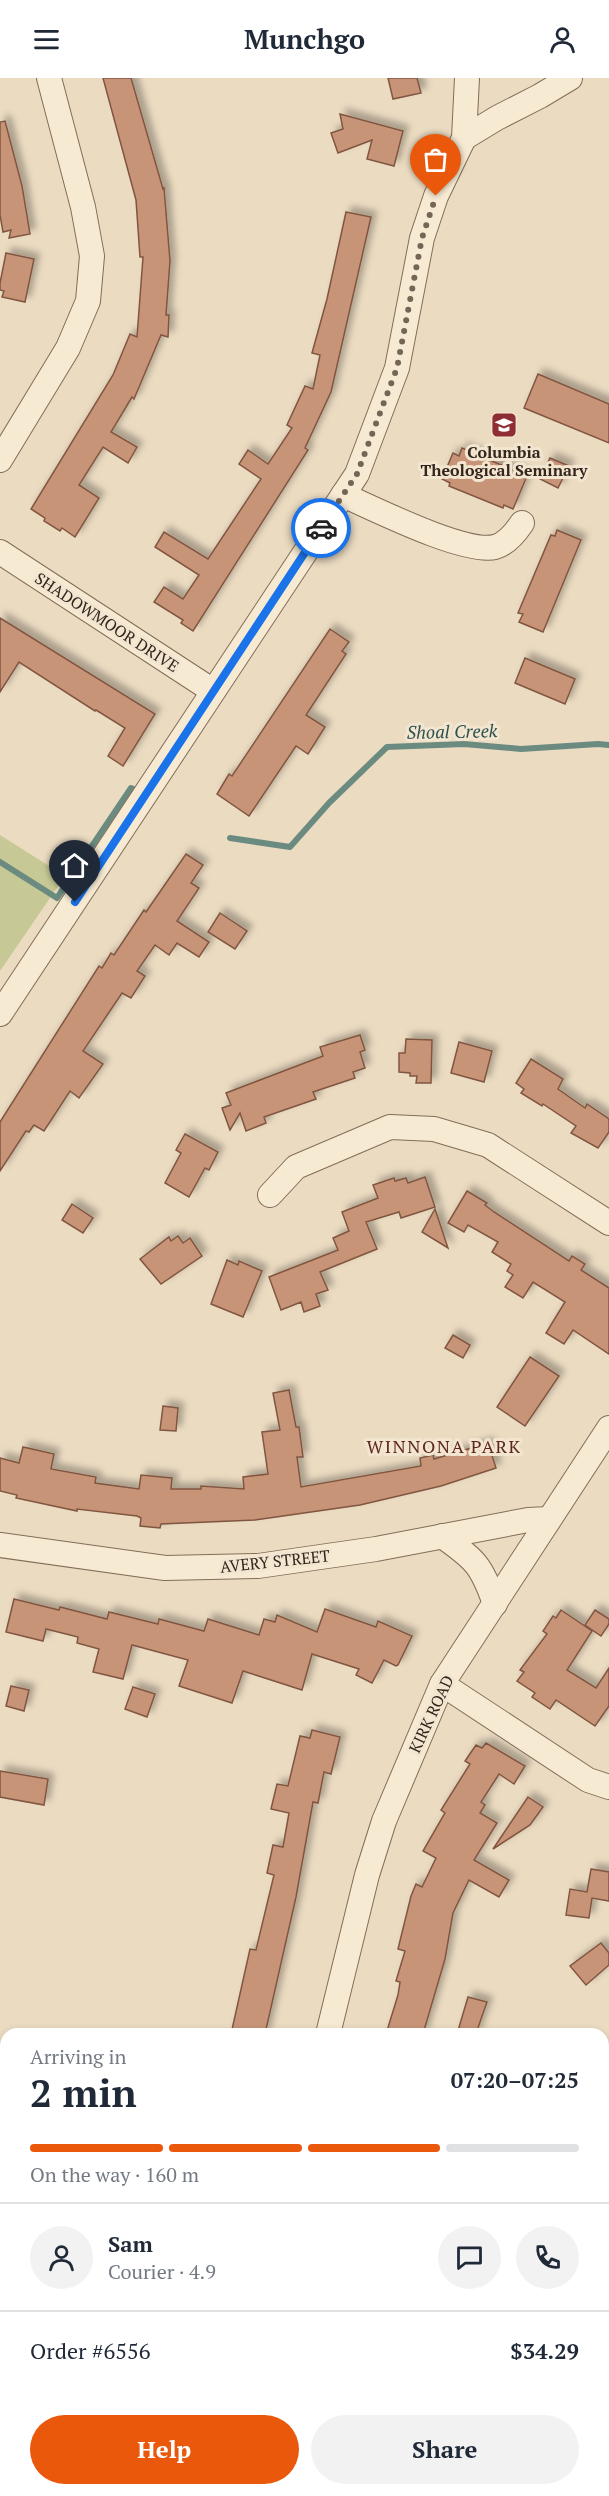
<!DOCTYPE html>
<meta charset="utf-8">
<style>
:root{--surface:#fff;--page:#f2f2f3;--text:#1f2937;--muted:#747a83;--line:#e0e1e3;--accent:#ea580c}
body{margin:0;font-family:"PT Serif",serif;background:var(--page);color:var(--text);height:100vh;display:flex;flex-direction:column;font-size:22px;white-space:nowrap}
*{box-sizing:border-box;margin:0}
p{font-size:20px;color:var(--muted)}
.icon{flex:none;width:33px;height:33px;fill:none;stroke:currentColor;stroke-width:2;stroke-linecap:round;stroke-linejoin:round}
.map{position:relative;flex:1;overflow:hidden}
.details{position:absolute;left:0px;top:1950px;width:609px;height:468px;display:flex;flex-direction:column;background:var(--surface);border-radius:18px 18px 0 0;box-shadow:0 3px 9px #0003}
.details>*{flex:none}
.pin{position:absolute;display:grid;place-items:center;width:51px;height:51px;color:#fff;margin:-62px -26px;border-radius:50% 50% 50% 0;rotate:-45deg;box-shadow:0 0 6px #0007}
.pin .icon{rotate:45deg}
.courier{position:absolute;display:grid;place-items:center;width:60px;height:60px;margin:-30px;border:4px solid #1a73e8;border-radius:50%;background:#fff;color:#222;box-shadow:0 2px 8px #0007}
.summary em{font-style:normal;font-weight:700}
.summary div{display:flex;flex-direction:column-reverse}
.summary{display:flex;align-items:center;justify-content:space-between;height:102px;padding:0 30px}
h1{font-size:39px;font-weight:700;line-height:45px}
.bar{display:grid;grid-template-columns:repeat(4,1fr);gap:9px 6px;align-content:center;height:72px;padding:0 30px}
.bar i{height:8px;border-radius:4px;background:var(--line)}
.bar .active{background:var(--accent)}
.bar p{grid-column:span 4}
.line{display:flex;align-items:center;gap:15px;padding:0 30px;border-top:2px solid var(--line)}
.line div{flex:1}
.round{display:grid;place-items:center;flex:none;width:63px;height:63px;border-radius:32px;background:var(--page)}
.action{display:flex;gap:12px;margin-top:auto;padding:12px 30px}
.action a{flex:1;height:69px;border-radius:36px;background:var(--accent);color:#fff;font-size:24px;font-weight:700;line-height:69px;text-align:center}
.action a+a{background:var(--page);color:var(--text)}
header{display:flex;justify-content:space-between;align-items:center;height:78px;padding:0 30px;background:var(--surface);font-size:27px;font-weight:700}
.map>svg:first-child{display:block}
.green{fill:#c6c895}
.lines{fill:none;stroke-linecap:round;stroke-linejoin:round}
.stream{stroke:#6b8b81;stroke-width:6}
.building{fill:#c89478;stroke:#815641;stroke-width:1.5;filter:url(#shadow)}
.minor-casing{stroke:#836d59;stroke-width:26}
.major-casing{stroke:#513c2e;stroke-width:32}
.minor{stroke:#f7ead3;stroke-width:24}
.major{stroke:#edcd9a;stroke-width:30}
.done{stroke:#746556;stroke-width:6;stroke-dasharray:0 10.8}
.route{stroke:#1a73e8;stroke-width:8}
.labels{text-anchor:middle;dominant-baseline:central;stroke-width:6;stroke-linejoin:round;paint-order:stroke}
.poi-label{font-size:16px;font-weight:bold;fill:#34261d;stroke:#f3e6d0}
.street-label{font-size:16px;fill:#34261d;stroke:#f3e6d0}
.water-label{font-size:18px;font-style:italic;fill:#2d534e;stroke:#f3e6d0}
.neighbourhood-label{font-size:18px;letter-spacing:1.5px;fill:#5e271f;stroke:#f3e6d0}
</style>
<header><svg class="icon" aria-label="menu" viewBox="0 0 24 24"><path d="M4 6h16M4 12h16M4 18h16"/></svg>Munchgo<svg class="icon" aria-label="person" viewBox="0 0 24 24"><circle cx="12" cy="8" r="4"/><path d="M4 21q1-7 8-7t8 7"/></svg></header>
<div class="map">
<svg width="609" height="2418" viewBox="0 0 609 2418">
<defs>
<filter id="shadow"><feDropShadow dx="5.5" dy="-5.5" stdDeviation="3" flood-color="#0004"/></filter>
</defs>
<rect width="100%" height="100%" fill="#ebdbc1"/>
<path class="green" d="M0,757L65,798L0,893Z"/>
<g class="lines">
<g class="stream">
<path d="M230,760L290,769L329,725L387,669L464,666L521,671L598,666L609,667"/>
<path d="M0,784L57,820L131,710L135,712"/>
</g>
</g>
<g class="building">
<path d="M103,0H131L163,111L164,110L170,183L166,237H169L168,259L161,257L134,321L132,319L111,354L137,369L128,385L103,369L79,407L99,420L75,459L62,450L60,453L44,443L45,440L31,431L113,297L130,256L137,259L143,179H140L136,122Z"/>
<path d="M388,0H417L421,15L393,21Z"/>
<path d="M340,36L403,53L394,88L367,81L372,62L338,75L331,55L343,51Z"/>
<path d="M5,43L22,108L30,156L9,160L11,152L3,154L0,137V44Z"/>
<path d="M346,134L371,139L331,314L305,370L308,372L193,553L181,545L183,542L154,524L164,509L183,521L199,497L155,469L164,454L208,481L261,401L239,386L248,372L268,386L292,350L287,347L305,308L313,311L320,277L312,275L327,221Z"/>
<path d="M6,175L34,181L25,224L2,219L4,213L0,212V205Z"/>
<path d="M538,296L609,326V365L524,330Z"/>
<path d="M462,370L527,398L513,431L504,427L503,430L449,408L450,405L442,401L453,375L459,378Z"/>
<path d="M550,380L569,388L558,410L540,401Z"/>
<path d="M557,452L581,462L543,554L519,544L523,536L518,535L551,457L555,458Z"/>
<path d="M0,540L155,636L123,688L108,678L125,650L96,632L95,633L19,584L0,614Z"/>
<path d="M330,551L349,564L342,573L346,576L306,637L325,649L308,676L296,668L249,738L217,716L229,696L232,698Z"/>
<path d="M525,580L575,601L565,626L515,605Z"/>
<path d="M186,776L203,787L191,805L199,810L177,843L209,864L199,879L177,865L169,877L155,867L137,893L145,898L131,920L122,915L83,973L103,986L79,1020L70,1013L44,1053L34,1047L29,1054L26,1053L0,1093V1044L99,888L102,890L111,875L114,877L144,832L146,834Z"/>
<path d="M220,835L247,853L235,871L208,854Z"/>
<path d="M360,957L365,972L360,974L365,990L353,994L355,1000L313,1014L316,1021L264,1039L266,1045L246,1053L240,1035L230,1052L222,1030L231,1027L226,1015L323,978L320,969Z"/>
<path d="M406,961L432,962L431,1005H416L417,998H410V995L399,994V975H405Z"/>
<path d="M459,964L492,973L484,1004L451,995Z"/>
<path d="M531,981L563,1001L558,1011L585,1030L587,1026L609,1041V1054L598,1070L571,1055L576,1048L543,1026L542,1028L521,1015L524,1011L516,1005Z"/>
<path d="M185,1056L218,1074L209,1092L205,1090L189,1119L165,1105L181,1075L176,1072Z"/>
<path d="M425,1099L435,1129L401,1140L399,1134L366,1144L377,1171L320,1194L328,1212L316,1216L320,1228L304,1234L301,1224L281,1232L269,1199L338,1172L333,1160L349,1153L342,1134L378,1120L373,1107L394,1100L395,1103L406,1100L408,1105Z"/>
<path d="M467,1113L487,1125L485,1127L494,1134L569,1183L572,1178L585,1186L581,1192L609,1210V1276L573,1252L564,1266L546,1255L565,1224L533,1204L523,1220L505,1209L513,1197L507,1193L511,1186L492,1174L498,1164L468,1147L464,1154L448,1145Z"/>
<path d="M72,1126L93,1140L83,1155L62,1142Z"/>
<path d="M435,1131L448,1170L422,1154Z"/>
<path d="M178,1158L183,1165L190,1160L202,1178L161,1206L140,1181L169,1159L171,1163Z"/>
<path d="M227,1182L238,1187L239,1183L262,1193L243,1239L211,1226Z"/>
<path d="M453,1257L470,1267L463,1280L445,1270Z"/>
<path d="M530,1279L559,1298L525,1348L497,1329Z"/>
<path d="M289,1312L296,1349H299L303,1379H297L301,1409L421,1388L420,1380L433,1377L434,1381L488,1365L496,1390L441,1408L360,1427L255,1442L161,1446L160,1450L140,1448L141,1440L137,1438L77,1431V1433L16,1420L17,1417L0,1413V1380L19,1385L23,1369L54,1376L51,1391L96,1399L95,1405L139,1411L141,1397L172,1400L171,1411H201V1408L244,1411L243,1399L268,1396L262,1354L280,1352L273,1315Z"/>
<path d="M163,1328L178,1330L176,1353L160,1352Z"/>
<path d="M14,1521L59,1532L60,1529L107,1541L109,1534L158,1546L159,1541L204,1553L208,1541L259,1557L264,1541L275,1544L277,1537L317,1554L325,1531L376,1549L378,1543L412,1558L398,1587L396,1588L384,1582L372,1605L356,1597L359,1591L312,1576L302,1612L243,1593L232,1625L179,1608L188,1582L132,1567L123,1601L93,1594L99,1571L77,1565L78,1559L46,1551L43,1563L6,1554Z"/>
<path d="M561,1532L592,1553L567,1592L596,1610L609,1590V1628L595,1648L556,1622L550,1631L532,1619L535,1615L517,1603L524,1594L520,1592L547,1556L543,1553L553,1538L556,1540Z"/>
<path d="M595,1532L609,1541V1546L601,1558L585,1547Z"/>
<path d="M11,1608L29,1612L24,1633L6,1628Z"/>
<path d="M133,1609L155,1616L147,1639L125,1631Z"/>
<path d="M312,1652L340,1659L331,1696L324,1694L318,1725L313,1724L296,1819L265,1956H231L250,1871L256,1872L274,1797L267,1795L273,1767L283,1769L289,1735L271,1731L277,1706L288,1708L300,1658L310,1660Z"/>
<path d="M486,1665L525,1688L514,1706L499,1696L481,1724L485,1727L480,1735L497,1745L474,1782L509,1802L499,1819L469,1802L453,1835L445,1881L423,1956H386L398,1917L400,1904L396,1903L405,1873L398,1871L411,1818L416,1806L422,1809L436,1780L423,1773L445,1735L441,1732L470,1686L465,1683L476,1667L482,1670Z"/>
<path d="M0,1693L48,1701L44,1727L0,1719Z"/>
<path d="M528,1719L543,1729L530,1747L493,1771Z"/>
<path d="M591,1791L609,1794V1823L592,1820L589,1840L566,1837L570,1811L587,1814Z"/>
<path d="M601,1865L609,1875V1887L586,1907L570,1888Z"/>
<path d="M468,1919L487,1924L481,1941L476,1956H457Z"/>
</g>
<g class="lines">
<defs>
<g id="minor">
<path d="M464,60L467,0"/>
<path d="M0,382L68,270L88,223L92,178L83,129L49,0"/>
<path d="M343,417C375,431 464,476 495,469C506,466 516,454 522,445"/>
<path d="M0,474L213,613"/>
<path d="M0,936L357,396L397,290L422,160L436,118L464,60L497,40L540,18L570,0"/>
<path d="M270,1117L296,1089L390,1049L434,1051L488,1067L609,1145"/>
<path d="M442,1458C475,1481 482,1488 495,1526"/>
<path d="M0,1467L165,1490L258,1488L376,1471L528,1442L549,1441"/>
<path d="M442,1606L588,1702L609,1709"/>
<path d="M328,1956L367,1797L384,1743L442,1606L609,1350"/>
<path d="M603,2127H609"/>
<path d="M0,2320L6,2313"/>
<path d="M213,2418L215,2412"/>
</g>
<g id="major">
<path d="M0,2285L6,2290"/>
<path d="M161,2412L169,2418"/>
</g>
</defs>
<use href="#minor" class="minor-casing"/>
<use href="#major" class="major-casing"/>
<use href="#minor" class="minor"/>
<use href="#major" class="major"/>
</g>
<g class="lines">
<path class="done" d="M321,450L357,396L397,290L422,160L436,118"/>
<path class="route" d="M75,824L321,450"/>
</g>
<defs>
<symbol id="university-square" viewBox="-11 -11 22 22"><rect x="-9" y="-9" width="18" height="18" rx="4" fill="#8f2d34" stroke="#f3e6d0"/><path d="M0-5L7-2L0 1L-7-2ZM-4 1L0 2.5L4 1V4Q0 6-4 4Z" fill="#fff"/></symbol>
</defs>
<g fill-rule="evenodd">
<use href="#university-square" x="489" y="332" width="30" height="30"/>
</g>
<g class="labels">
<g class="poi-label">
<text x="504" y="374">Columbia<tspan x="504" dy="18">Theological Seminary</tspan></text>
</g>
<g class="street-label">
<text transform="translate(107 544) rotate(33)">SHADOWMOOR DRIVE</text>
<text transform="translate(275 1483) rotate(-6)">AVERY STREET</text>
<text transform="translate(431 1636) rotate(-65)">KIRK ROAD</text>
</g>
<g class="water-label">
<text transform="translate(452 653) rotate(-1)">Shoal Creek</text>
</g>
<g class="neighbourhood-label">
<text x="444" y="1368">WINNONA PARK</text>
</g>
</g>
</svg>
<div class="pin" style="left:436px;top:118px;background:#ea580c"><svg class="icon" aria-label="bag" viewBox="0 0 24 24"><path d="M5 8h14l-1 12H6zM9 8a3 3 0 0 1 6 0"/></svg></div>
<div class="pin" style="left:75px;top:824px;background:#1f2937"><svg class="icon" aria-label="home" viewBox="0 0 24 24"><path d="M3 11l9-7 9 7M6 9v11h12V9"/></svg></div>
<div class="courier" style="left:321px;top:450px"><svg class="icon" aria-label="car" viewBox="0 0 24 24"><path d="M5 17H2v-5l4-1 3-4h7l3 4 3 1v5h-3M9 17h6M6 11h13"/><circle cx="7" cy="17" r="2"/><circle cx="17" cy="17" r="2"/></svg></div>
<section class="details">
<div class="summary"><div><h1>2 min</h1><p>Arriving in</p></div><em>07:20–07:25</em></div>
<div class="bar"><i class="active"></i><i class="active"></i><i class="active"></i><i></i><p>On the way · 160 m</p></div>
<div class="line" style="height:108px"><a class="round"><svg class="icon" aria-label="person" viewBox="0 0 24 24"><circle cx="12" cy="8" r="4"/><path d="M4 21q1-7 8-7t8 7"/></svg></a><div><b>Sam</b><p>Courier · 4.9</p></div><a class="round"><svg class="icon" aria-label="chat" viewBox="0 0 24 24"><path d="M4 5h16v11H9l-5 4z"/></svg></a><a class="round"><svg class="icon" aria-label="phone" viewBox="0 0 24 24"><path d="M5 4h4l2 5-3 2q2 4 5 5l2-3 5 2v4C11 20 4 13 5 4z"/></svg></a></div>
<div class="line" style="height:78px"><div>Order #6556</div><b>$34.29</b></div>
<div class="action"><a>Help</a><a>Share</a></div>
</section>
</div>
